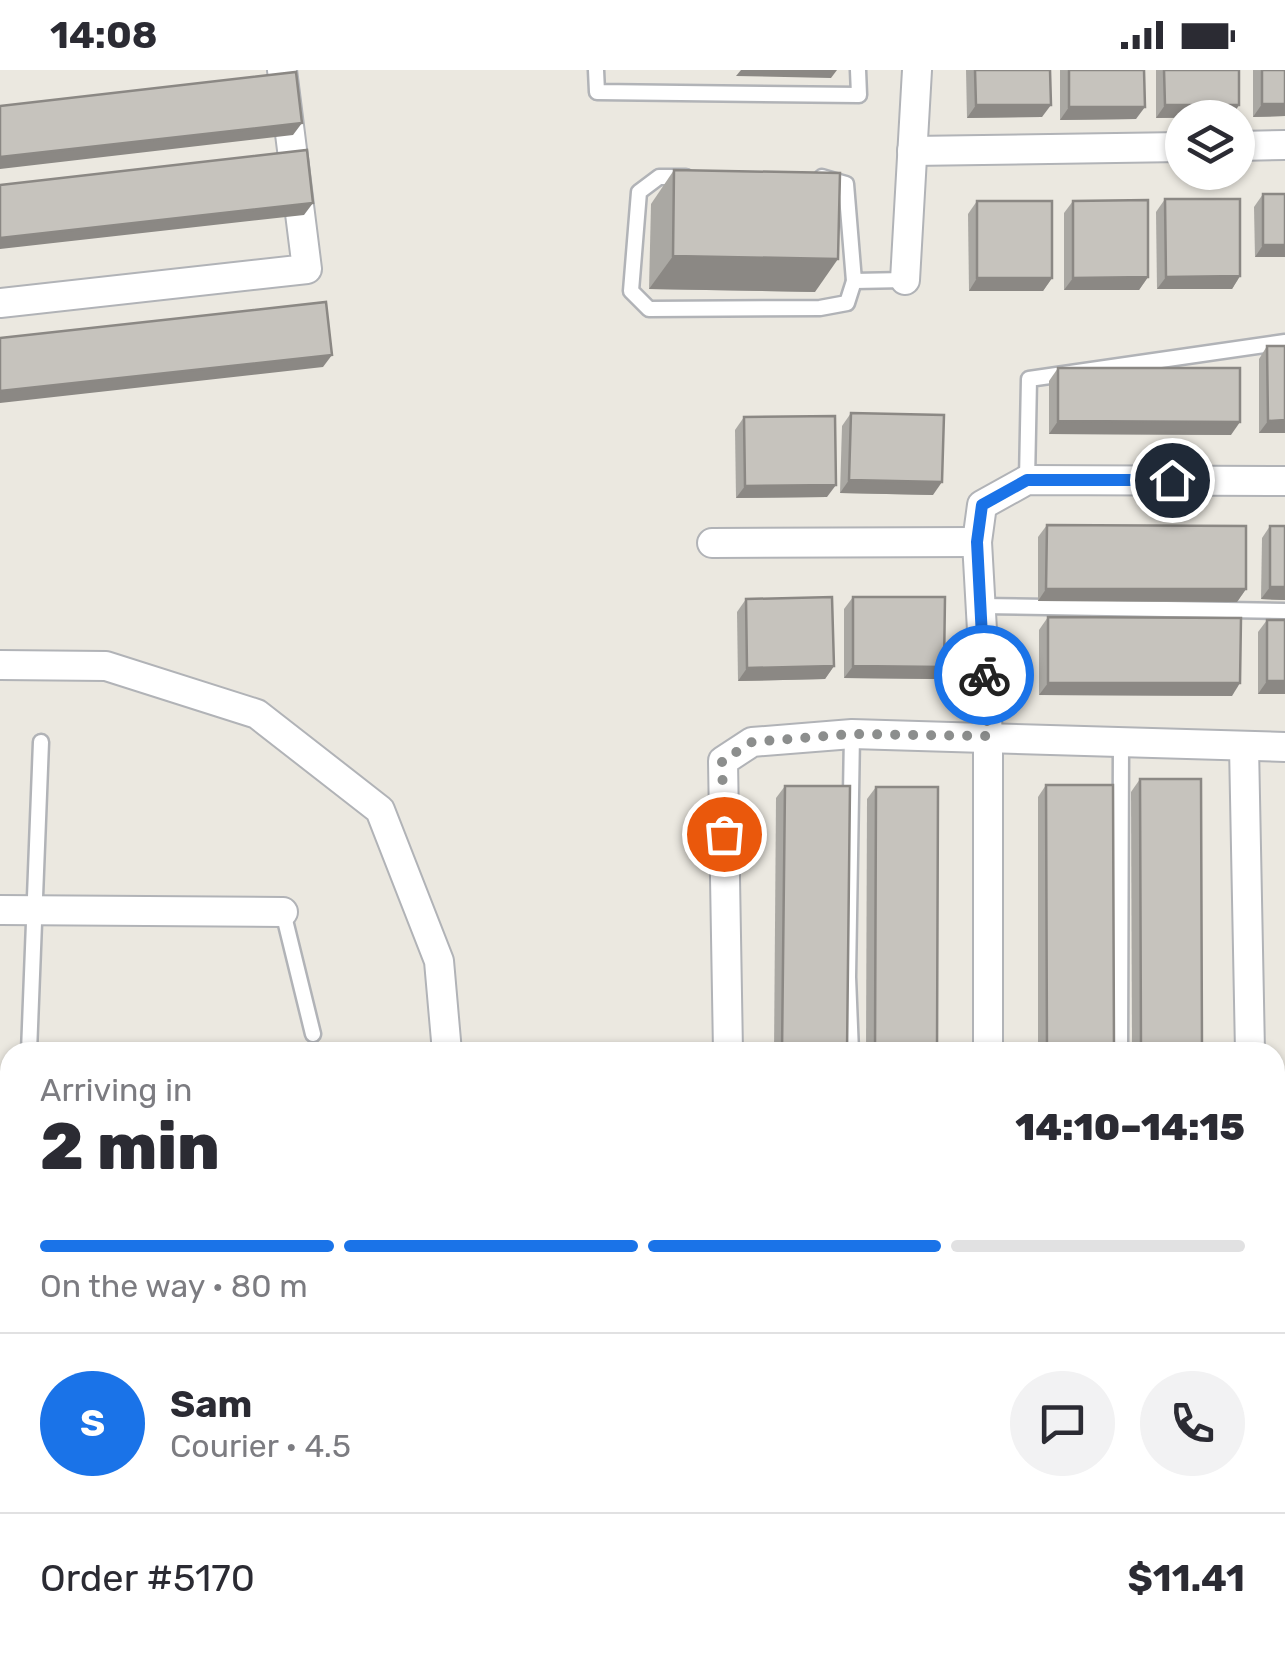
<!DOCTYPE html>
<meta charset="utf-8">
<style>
:root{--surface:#fff;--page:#f2f2f3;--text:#2b2b33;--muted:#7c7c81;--line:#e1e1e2;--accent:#1a73e8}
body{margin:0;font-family:Rubik,sans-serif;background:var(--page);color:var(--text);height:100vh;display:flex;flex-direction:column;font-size:38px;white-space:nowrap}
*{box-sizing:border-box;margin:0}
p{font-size:32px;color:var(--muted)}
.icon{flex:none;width:55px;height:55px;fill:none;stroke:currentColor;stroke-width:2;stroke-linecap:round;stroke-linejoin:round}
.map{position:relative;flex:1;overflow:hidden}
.side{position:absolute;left:0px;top:972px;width:1285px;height:622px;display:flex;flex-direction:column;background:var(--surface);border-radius:30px 30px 0 0;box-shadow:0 2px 8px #0004}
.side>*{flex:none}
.controls{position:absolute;left:1165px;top:30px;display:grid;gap:20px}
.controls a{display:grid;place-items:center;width:90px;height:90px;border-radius:50%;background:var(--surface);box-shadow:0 2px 8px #0004;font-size:50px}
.pin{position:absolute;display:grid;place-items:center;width:85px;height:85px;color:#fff;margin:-42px;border:5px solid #fff;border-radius:50%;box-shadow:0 2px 10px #0007}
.courier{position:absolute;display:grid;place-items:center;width:100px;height:100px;margin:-50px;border:8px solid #1a73e8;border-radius:50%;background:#fff;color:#222;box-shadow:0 2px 12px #0007}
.headline em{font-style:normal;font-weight:800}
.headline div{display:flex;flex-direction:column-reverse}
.headline{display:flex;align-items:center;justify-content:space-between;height:170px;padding:0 40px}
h1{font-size:65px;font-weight:800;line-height:75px}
.bar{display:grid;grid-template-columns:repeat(4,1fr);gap:15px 10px;align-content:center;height:120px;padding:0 40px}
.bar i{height:12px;border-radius:8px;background:var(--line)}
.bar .selected{background:var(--accent)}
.bar p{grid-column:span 4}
.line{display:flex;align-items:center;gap:25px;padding:0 40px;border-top:2px solid var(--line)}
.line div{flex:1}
.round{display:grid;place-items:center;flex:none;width:105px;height:105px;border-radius:52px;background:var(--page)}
.status{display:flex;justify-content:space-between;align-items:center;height:70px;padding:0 50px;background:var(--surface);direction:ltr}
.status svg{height:28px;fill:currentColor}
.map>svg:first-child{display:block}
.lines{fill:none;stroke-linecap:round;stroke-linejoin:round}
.service-casing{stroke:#b1b3b7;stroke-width:19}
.minor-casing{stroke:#b1b3b7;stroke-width:32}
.service{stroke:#fff;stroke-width:14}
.minor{stroke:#fff;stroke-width:28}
.wall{fill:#aaa8a3}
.shaded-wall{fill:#8b8884}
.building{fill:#c6c3bd;stroke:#8b8884;stroke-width:2.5}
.done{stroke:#8c8e8d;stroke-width:10;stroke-dasharray:0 18}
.route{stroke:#1a73e8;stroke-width:12}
</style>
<div class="status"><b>14:08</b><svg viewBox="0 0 49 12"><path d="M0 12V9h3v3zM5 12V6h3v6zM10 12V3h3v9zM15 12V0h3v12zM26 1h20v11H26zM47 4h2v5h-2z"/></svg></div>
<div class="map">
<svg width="1285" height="1593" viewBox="0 0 1285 1593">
<rect width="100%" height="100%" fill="#ebe8e0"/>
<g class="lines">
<defs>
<g id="service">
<path d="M596,0L597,22L859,25L858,0"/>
<path d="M686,107H659L639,122L631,221L649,239L820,238L847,233L854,211"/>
<path d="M822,107L846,114L854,211L905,210"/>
<path d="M1027,410L1029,309L1285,272"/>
<path d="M981,536L1285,541"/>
<path d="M283,842L313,964"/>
<path d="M29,982L41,672"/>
<path d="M851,982L848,907L852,664"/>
<path d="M1120,982L1121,671"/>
<path d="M0,1272L10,1273"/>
<path d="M8,1405L10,1349"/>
<path d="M0,1545H10"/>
<path d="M638,1585L640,1593"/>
<path d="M1239,1585L1260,1593"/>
<path d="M11,1593V1585"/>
<path d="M387,1593L388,1585"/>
<path d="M951,1593L954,1585"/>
</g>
<g id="minor">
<path d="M1238,76L1285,75"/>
<path d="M912,81L1182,77"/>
<path d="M905,210L917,0"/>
<path d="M0,233L307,199L282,0"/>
<path d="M712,473L977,472"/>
<path d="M0,595L106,596L257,644L380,740L439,891L447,982"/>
<path d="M1244,676L1250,982"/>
<path d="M0,840L283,842"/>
<path d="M728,982L723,691L752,672L852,664L1285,677"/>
<path d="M988,982V666L977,472L982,435L1027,410L1285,411"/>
<path d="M1275,1066H1285"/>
<path d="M0,1122H10"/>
<path d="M0,1405H10"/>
<path d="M798,1585L806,1593"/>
<path d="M844,1585L851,1593"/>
</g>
</defs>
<use href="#service" class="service-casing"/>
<use href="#minor" class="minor-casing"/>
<use href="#service" class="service"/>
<use href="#minor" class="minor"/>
</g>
<g class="wall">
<path d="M966,0H1050L1042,47L967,48Z"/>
<path d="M1060,0H1144L1136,49L1060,50Z"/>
<path d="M1156,0H1239V35L1231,47L1156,48Z"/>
<path d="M1253,0H1285V46L1253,47Z"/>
<path d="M674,100L815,222L649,219L651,134Z"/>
<path d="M1263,124H1285V187H1255L1254,137Z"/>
<path d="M1165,129L1240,206L1232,219H1157L1156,142Z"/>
<path d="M977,131L1052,208L1043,221H969L968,144Z"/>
<path d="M1073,131L1148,207L1139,220H1064V143Z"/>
<path d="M1267,276L1285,363H1259V289Z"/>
<path d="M1058,298L1231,365L1049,364V311Z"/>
<path d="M851,343L933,425L840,423L842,356Z"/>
<path d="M744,347L827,427L736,428L735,360Z"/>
<path d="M1047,455L1246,519L1237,532L1038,531V467Z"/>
<path d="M1270,456H1285V530L1261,529L1262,468Z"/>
<path d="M853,527L944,597L935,609L844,608V539Z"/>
<path d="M746,529L834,596L825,609L738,611L737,542Z"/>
<path d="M1048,547L1232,626L1039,625V560Z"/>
<path d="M1267,550L1285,624H1258V562Z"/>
<path d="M1140,709L1202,982H1132L1131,722Z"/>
<path d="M1046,715L1114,982H1038V727Z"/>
<path d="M785,716L847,982H774L776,728Z"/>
<path d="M876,717L937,982H866L867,729Z"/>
<path d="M10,1282V1356H5L8,1285Z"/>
<path d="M24,1585H374V1593H23Z"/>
<path d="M1017,1585H1210L1231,1593H1014Z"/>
</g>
<g class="shaded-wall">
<path d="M741,0H837L831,8L736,6Z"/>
<path d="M1262,34H1285V46L1253,47Z"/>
<path d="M976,35H1051L1042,47L967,48Z"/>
<path d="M1165,35H1239L1231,47L1156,48Z"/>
<path d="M1069,37H1145L1136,49L1060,50Z"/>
<path d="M302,53L293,65L0,99V87Z"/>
<path d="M313,133L304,145L0,179V168Z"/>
<path d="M1263,175H1285V187H1255Z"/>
<path d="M673,186L838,189L815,222L649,219Z"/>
<path d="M1240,206L1232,219H1157L1166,207Z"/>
<path d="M1148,207L1139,220H1064L1073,208Z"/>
<path d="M977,208H1052L1043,221H969Z"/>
<path d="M332,285L323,297L0,333V321Z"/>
<path d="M1285,350V363H1259L1268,351Z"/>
<path d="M1058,351L1240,352L1231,365L1049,364Z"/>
<path d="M849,410L942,412L933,425L840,423Z"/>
<path d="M836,415L827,427L736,428L745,416Z"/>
<path d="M1270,517H1285V530L1261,529Z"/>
<path d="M1046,519H1246L1237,532L1038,531Z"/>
<path d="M834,596L825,609L738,611L747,598Z"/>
<path d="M853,596L944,597L935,609L844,608Z"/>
<path d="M1267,611H1285V624H1258Z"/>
<path d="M1048,613H1240L1232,626L1039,625Z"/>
<path d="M1275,1505L1285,1508V1551L1275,1547Z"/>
<path d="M1024,1585H1034L1029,1593H1018Z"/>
</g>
<g class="building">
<path d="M975,0H1050L1051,35H976Z"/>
<path d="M1069,0H1144L1145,37H1069Z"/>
<path d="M1164,0H1239V35H1165Z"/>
<rect x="1262" y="0" width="23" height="34"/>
<path d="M296,2L302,53L0,87V36Z"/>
<path d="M307,80L313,133L0,168V115Z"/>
<path d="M674,100L840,103L838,189L673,186Z"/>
<rect x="1263" y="124" width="22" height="51"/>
<path d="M1165,129H1240V206L1166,207Z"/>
<path d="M1148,130V207L1073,208V131Z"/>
<rect x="977" y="131" width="75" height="77"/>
<path d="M326,232L332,285L0,321V268Z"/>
<path d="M1267,276H1285V350L1268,351Z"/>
<path d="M1058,298H1240V352L1058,351Z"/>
<path d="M851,343L944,345L942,412L849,410Z"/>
<path d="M835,346L836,415L745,416L744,347Z"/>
<path d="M1047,455L1246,456V519H1046Z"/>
<rect x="1270" y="456" width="15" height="61"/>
<path d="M832,527L834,596L747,598L746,529Z"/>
<path d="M853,527H945L944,597L853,596Z"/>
<path d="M1048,547L1241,548L1240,613H1048Z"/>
<rect x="1267" y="550" width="18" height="61"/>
<path d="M1140,709H1201L1202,982H1141Z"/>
<path d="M1046,715H1113L1114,982H1047Z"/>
<path d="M785,716H850L847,982H782Z"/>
<path d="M876,717H938L937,982H875Z"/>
<path d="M1275,1398L1285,1402V1508L1275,1505Z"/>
<path d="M0,1438H6L1,1518H0Z"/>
<path d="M32,1585H374V1593H31Z"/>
<path d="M1037,1585H1210L1231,1593H1034Z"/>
</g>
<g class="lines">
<path class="done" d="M724,764L722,691L752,672L852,664L988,666L984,605"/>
<path class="route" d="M984,605L977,472L982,435L1027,410H1172"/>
</g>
</svg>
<div class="controls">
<a><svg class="icon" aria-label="layers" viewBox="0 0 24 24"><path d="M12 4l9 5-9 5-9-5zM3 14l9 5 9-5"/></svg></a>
</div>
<div class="pin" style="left:724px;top:764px;background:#ea580c"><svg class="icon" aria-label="bag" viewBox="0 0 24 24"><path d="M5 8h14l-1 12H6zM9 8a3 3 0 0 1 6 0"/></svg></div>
<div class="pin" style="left:1172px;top:410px;background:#1f2937"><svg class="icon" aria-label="home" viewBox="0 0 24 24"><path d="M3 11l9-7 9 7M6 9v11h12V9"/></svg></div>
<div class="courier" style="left:984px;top:605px"><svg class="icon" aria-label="bike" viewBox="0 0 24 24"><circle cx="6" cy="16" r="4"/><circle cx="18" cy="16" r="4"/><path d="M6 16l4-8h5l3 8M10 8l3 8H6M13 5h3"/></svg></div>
<section class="side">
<div class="headline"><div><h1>2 min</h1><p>Arriving in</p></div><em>14:10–14:15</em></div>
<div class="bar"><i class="selected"></i><i class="selected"></i><i class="selected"></i><i></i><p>On the way · 80 m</p></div>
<div class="line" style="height:180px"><b class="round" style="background:var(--accent);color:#fff">S</b><div><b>Sam</b><p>Courier · 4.5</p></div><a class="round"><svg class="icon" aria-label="chat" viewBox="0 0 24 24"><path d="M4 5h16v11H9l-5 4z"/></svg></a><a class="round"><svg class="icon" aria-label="phone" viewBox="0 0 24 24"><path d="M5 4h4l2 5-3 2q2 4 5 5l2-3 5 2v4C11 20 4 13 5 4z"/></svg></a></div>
<div class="line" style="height:130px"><div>Order #5170</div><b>$11.41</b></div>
</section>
</div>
